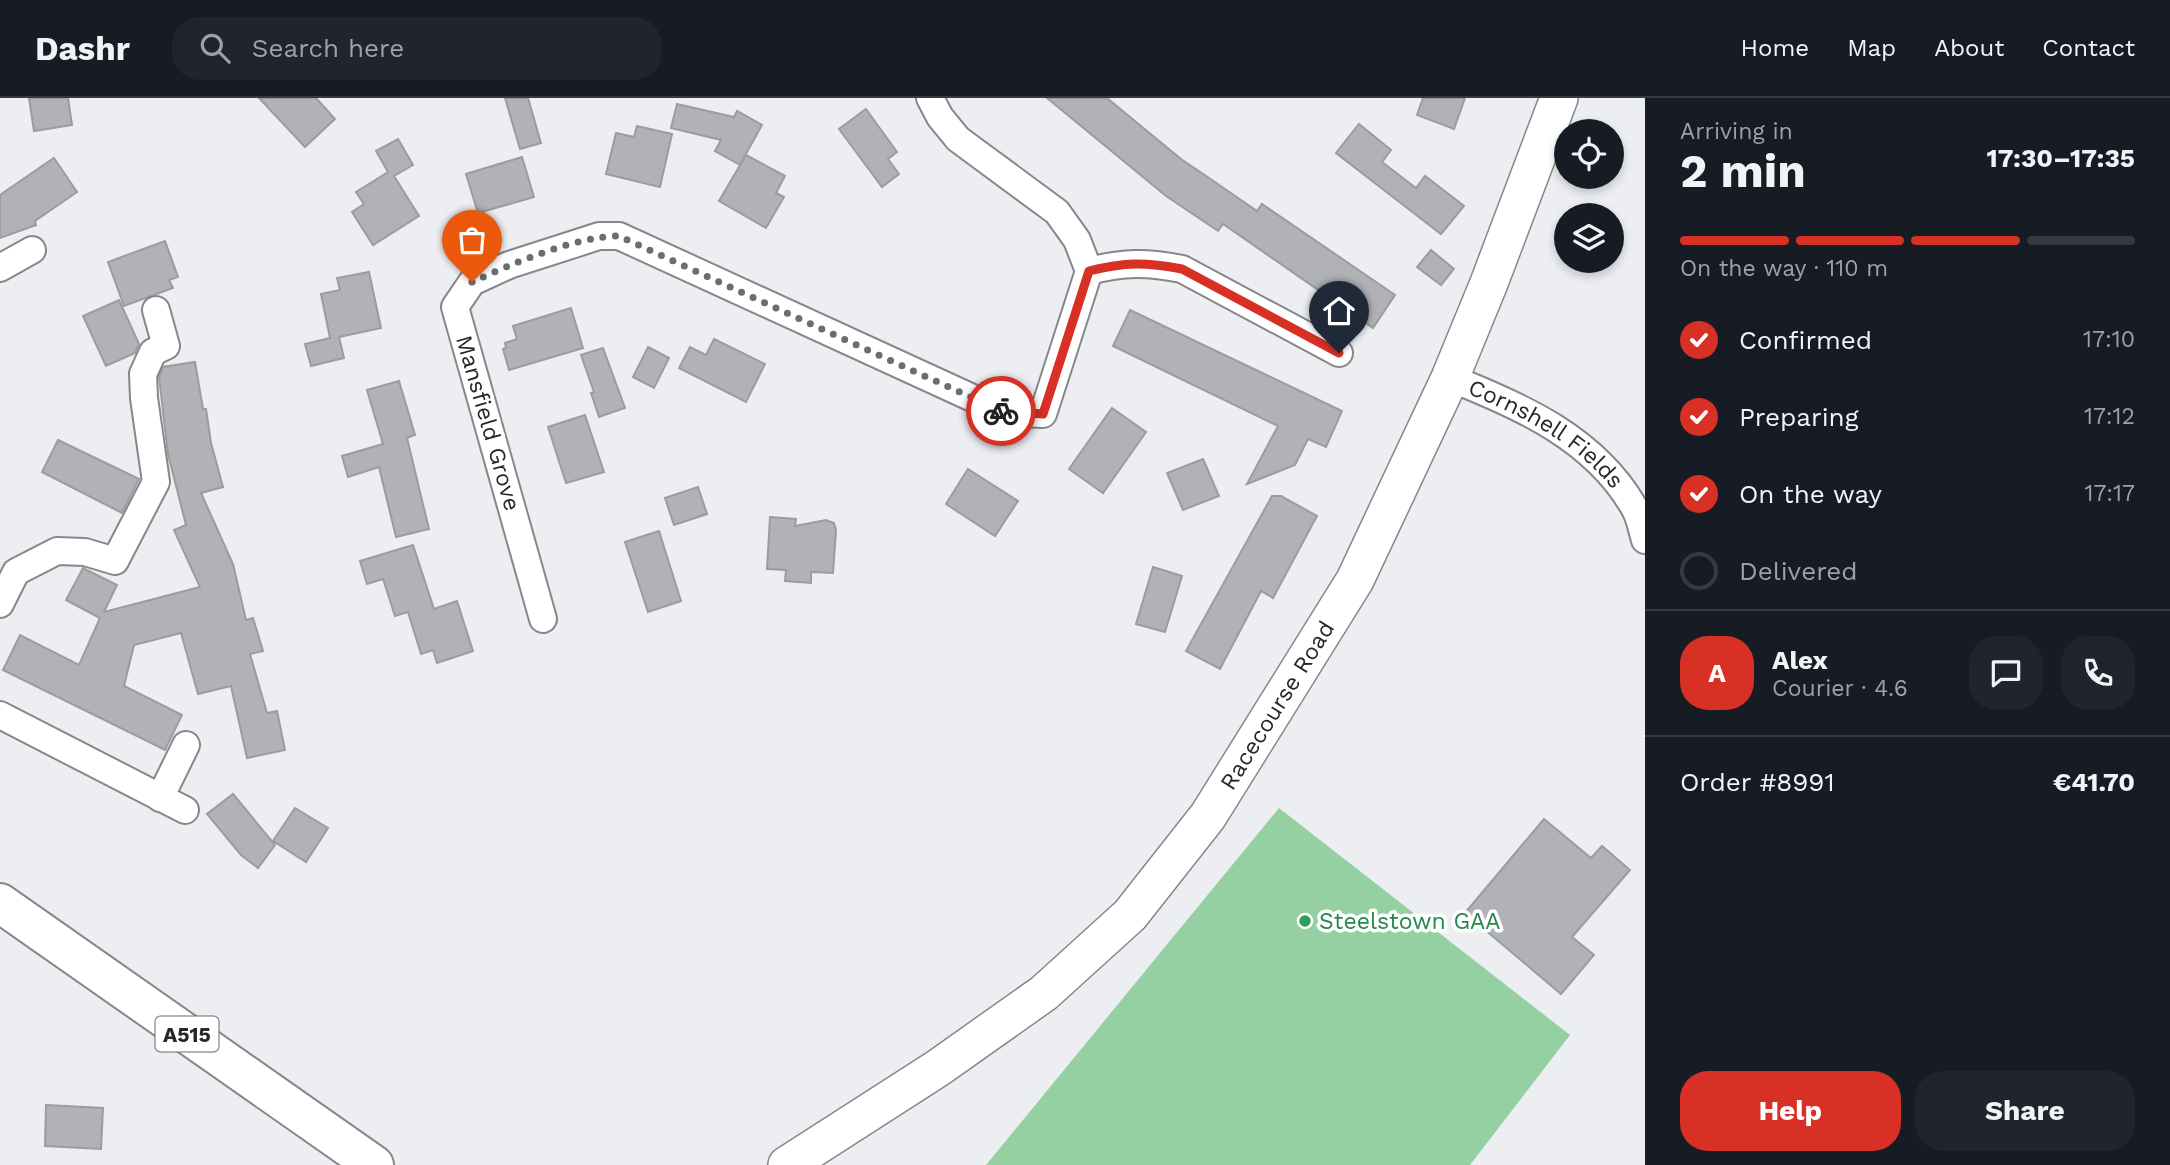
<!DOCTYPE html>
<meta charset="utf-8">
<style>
:root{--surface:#171b24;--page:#20242c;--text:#f1f3f6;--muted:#9ea1a6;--line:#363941;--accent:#d93025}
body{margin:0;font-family:"Work Sans",sans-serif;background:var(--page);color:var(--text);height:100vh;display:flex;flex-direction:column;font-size:26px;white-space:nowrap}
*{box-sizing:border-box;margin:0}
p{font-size:23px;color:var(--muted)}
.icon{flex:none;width:38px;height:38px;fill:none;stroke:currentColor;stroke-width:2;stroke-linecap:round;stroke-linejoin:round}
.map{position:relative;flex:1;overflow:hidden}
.panel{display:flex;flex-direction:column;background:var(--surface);width:525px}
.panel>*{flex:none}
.tools{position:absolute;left:1554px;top:21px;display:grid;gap:14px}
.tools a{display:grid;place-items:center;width:70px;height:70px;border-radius:50%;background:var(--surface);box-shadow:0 4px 10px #0003;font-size:35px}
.pin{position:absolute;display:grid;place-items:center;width:60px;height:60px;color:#fff;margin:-72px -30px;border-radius:50% 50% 50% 0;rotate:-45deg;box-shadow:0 0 7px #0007}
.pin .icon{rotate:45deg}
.courier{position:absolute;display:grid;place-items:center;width:70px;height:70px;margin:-35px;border:5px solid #d93025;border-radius:50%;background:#fff;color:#222;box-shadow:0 2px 9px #0007}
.head em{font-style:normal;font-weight:700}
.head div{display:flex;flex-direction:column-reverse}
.head{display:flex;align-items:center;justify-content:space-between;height:119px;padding:0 35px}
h1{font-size:46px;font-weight:700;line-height:52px}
.bar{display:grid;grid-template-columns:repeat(4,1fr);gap:10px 7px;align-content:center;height:84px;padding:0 35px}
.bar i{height:9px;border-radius:5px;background:var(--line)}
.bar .selected{background:var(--accent)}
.bar p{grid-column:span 4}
.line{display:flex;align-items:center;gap:18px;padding:0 35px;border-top:2px solid var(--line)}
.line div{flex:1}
.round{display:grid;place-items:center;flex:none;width:74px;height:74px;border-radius:28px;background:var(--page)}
ol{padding:0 35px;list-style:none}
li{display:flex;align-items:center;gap:21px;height:77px}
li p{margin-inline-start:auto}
li .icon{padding:7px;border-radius:50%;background:var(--accent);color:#fff;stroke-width:4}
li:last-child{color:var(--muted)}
li i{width:38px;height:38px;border:4px solid var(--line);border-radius:50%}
.button{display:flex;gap:14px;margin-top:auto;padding:14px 35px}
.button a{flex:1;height:80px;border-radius:28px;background:var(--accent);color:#fff;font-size:28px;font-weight:700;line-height:80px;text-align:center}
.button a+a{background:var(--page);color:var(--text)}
header{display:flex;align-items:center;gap:42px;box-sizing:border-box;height:98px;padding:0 35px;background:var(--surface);border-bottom:2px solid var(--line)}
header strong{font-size:33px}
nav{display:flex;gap:38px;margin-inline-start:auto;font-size:24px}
.search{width:490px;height:63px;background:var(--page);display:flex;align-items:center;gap:18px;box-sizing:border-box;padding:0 24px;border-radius:28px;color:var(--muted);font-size:26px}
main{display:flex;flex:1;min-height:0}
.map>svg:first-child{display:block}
.pitch{fill:#94d0a1}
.building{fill:#b0b2b6;stroke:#9a9ca0;stroke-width:2}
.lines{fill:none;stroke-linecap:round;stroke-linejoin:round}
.street-casing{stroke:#85878a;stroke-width:30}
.secondary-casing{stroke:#85878a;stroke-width:40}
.highway-casing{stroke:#85878a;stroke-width:42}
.street{stroke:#fff;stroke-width:26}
.secondary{stroke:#fff;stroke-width:37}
.highway{stroke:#fff;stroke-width:38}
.done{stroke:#6b6d6e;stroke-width:7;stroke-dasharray:0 12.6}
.route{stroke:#d93025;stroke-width:9}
.leisure-dot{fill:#2e9e5b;stroke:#fff;stroke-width:2.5}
.labels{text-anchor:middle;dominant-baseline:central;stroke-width:7;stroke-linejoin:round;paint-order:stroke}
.shield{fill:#fff;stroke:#676868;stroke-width:2}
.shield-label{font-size:21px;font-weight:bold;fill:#262728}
.street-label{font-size:23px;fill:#262728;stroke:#fff}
.leisure-label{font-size:23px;fill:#27864d;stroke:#fff;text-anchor:start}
</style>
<header>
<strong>Dashr</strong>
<div class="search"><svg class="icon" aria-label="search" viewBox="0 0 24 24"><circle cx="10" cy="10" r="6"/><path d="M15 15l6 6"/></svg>Search here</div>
<nav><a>Home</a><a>Map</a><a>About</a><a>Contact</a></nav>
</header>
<main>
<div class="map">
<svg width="1645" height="1067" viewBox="0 0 1645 1067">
<rect width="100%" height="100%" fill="#eceef1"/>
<path class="pitch" d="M1279,710L1570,937L1470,1067H986Z"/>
<g class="building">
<path d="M29,0H68L72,27L34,33Z"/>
<path d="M259,0H316L335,21L305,49Z"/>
<path d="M505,0H528L541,45L520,51Z"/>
<path d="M1047,0H1107L1181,61L1212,82L1257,113L1262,106L1395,197L1373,230L1223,126L1218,133L1166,98Z"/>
<path d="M1423,0H1465L1454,31L1417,17Z"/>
<path d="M677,6L734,19L737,13L762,27L740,67L715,53L721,42L671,30Z"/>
<path d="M866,11L897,54L888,61L899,76L882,89L839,31Z"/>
<path d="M1359,26L1391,52L1382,64L1416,90L1425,78L1464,108L1441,136L1336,55Z"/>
<path d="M637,28L672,36L660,89L606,76L616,35L634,39Z"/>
<path d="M398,41L413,67L394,78L419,118L373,147L352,114L364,106L356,94L388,74L376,53Z"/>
<path d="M746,57L785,78L776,95L784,99L766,130L719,103Z"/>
<path d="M522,59L534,99L478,115L466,76Z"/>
<path d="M54,60L77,94L35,123L36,127L0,140V97Z"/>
<path d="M165,143L178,179L169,182L173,190L124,208L108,164Z"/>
<path d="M1431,152L1454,171L1441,187L1417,169Z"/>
<path d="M369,174L381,230L339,239L344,260L311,268L305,246L330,240L321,196L340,192L337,180Z"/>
<path d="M119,202L139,246L135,255L106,268L83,218Z"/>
<path d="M571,210L583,250L509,272L503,251L506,250L505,245L517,241L513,228Z"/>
<path d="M1130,212L1342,313L1326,349L1308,341L1295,367L1247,386L1278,328L1113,248Z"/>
<path d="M714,241L765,266L746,304L679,270L690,249L706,257Z"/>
<path d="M648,249L669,260L654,290L633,279Z"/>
<path d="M603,250L625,310L599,319L591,295L594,294L581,257Z"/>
<path d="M195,264L203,311H206L211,345L223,389L201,395L233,466L246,522L253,520L263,553L250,556L267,615L277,613L285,652L247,660L231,588L198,596L181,535L134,547L124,588L182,617L165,652L3,572L20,537L79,567L100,520L66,502L83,470L117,487L104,514L200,489L174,432L186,427L168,356L159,279L163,269Z"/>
<path d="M399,283L415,337L407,340L429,431L396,439L379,369L348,379L342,358L383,346L367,292Z"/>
<path d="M1112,310L1146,334L1103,395L1069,371Z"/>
<path d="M585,317L604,374L566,385L548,329Z"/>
<path d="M58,342L139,381L122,415L42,374Z"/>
<path d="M1203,361L1219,398L1183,412L1167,375Z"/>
<path d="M968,371L1018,403L995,438L946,406Z"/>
<path d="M698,389L707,416L674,427L665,400Z"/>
<path d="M1272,398H1281L1317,418L1273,500L1261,493L1220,571L1186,553Z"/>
<path d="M770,419L796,421L795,428L826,422L834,425L836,432L833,475L811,474V485L785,483L786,472L767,471Z"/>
<path d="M659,433L681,503L648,514L625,444Z"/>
<path d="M413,447L434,511L457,503L473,553L437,565L433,552L421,556L408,514L395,518L383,481L367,486L360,463Z"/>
<path d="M1153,469L1182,478L1165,534L1136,526Z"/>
<path d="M233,696L275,747L258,770L241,757L207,716Z"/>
<path d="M295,710L328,730L306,764L273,743Z"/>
<path d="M1544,721L1591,760L1602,748L1630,772L1572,839L1594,857L1561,896L1465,815Z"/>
<path d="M46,1007L103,1010L101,1051L45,1048Z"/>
</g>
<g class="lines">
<defs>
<g id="street">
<path d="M0,170L32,152"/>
<path d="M1089,173C1124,164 1147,164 1182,171L1339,255"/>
<path id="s1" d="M1450,280C1521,308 1596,341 1635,411C1640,420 1642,432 1645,442"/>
<path d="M0,506L16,474L57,453L85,454L115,463L156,384L144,300L143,276L153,254L166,248L156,212"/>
<path d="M543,521L455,209L472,184L509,167L599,138H619L1003,314L1043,316L1089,173L1077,142L1057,114L958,41L940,19L930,0"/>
<path d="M0,617L185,712"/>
<path d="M160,700L186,647"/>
</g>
<g id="secondary">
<path id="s2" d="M787,1067L938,970L1044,895L1130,817L1208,718L1355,482L1450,280L1489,185L1559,0"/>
</g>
<path id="highway" d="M0,805L374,1067"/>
</defs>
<use href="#street" class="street-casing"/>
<use href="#secondary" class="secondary-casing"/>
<use href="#highway" class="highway-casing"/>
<use href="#street" class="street"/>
<use href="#secondary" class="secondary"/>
<use href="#highway" class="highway"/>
</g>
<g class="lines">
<path class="done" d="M472,184C512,166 576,138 619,138L1001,313"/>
<path class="route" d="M1001,313L1043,316L1089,173C1125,164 1145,164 1182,171L1339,255"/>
</g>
<circle class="leisure-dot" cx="1305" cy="823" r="7"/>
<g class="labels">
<rect class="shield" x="155.5" y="918.5" width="63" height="35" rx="5"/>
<g class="shield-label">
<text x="187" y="936">A515</text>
</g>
<g class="street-label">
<text transform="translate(488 325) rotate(74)">Mansfield Grove</text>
<text stroke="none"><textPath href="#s1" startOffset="112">Cornshell Fields</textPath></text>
<text stroke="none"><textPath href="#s2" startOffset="682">Racecourse Road</textPath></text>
</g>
<g class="leisure-label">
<text x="1319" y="823">Steelstown GAA</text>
</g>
</g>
</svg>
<div class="tools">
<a><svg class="icon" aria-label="locate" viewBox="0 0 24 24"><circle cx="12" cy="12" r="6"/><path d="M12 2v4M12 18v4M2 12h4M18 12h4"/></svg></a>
<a><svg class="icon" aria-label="layers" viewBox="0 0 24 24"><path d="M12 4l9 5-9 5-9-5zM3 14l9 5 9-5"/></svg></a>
</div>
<div class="pin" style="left:472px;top:184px;background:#ea580c"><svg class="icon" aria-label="bag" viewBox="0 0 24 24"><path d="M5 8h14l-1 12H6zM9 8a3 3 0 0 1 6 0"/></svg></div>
<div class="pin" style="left:1339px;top:255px;background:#1f2937"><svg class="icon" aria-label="home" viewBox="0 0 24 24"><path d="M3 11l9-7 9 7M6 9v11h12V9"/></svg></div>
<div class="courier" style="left:1001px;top:313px"><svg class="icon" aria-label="bike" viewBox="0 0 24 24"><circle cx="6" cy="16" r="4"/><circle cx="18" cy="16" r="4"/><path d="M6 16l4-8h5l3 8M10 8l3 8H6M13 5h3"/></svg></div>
</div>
<section class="panel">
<div class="head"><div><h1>2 min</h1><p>Arriving in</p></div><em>17:30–17:35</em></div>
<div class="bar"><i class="selected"></i><i class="selected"></i><i class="selected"></i><i></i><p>On the way · 110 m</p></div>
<ol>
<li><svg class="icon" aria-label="check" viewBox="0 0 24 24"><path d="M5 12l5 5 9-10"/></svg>Confirmed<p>17:10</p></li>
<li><svg class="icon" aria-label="check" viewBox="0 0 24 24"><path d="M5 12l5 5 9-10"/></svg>Preparing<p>17:12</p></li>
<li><svg class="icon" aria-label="check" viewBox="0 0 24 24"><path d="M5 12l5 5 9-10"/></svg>On the way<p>17:17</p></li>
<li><i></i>Delivered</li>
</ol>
<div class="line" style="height:126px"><b class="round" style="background:var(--accent);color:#fff">A</b><div><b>Alex</b><p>Courier · 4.6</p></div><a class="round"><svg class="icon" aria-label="chat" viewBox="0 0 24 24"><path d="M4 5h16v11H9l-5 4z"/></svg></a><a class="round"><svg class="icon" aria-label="phone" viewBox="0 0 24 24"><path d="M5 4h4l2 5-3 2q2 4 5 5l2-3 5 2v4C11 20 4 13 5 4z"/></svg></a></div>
<div class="line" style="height:91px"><div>Order #8991</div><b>€41.70</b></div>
<div class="button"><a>Help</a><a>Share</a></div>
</section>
</main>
